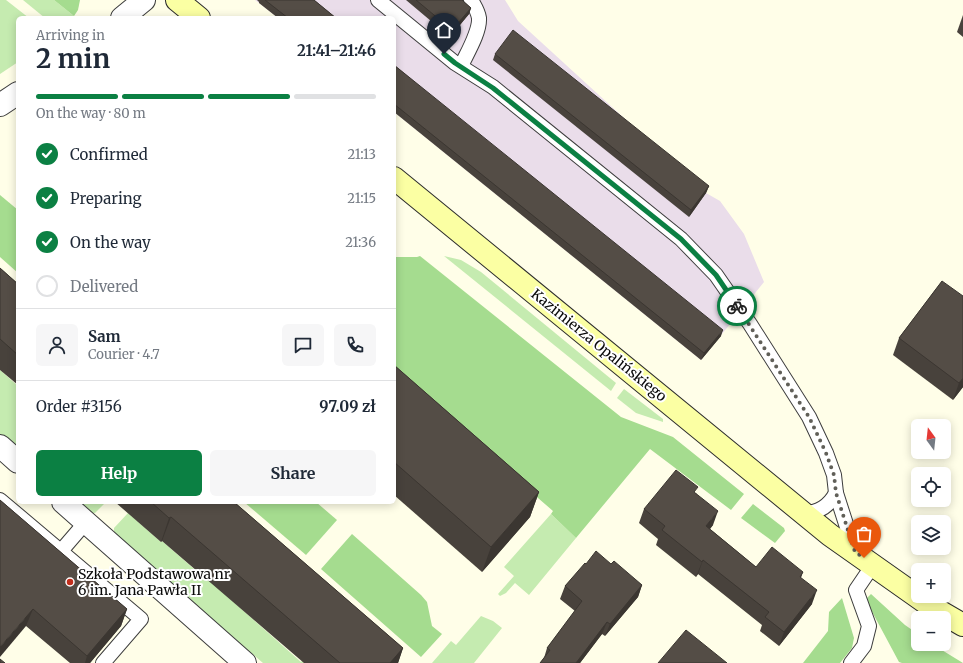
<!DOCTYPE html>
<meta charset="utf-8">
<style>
:root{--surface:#fff;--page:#f6f6f7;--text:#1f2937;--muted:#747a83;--line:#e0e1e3;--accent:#0b8043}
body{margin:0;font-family:Merriweather,serif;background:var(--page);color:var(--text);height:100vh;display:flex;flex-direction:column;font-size:15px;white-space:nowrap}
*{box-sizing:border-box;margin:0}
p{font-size:13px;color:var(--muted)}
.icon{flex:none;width:22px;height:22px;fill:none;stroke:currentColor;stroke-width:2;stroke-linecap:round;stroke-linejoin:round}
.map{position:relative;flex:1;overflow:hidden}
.drawer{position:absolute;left:16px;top:16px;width:380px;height:488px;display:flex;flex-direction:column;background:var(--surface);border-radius:6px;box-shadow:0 2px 10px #0003}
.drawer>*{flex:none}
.needle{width:26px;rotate:345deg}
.fabs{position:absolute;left:911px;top:419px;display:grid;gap:8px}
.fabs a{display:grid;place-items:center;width:40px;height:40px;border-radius:6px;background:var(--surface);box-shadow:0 2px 10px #0003;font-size:20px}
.pin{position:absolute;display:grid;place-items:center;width:34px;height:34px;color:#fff;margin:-41px -17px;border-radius:50% 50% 50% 0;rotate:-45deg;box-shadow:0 0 4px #0007}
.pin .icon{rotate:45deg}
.courier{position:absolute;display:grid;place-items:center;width:40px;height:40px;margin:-20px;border:3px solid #0b8043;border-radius:50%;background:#fff;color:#222;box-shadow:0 1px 5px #0007}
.overview em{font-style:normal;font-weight:700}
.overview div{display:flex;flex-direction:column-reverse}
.overview{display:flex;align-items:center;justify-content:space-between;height:68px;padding:0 20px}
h1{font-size:26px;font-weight:700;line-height:30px}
.bar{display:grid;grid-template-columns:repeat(4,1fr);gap:6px 4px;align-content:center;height:48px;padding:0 20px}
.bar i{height:5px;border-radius:3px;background:var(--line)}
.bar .selected{background:var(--accent)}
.bar p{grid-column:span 4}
.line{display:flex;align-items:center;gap:10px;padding:0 20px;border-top:1px solid var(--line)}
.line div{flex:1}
.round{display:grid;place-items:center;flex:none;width:42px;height:42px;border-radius:6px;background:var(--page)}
ol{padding:0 20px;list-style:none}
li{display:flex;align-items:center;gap:12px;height:44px}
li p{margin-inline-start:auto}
li .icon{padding:4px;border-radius:50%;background:var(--accent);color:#fff;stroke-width:4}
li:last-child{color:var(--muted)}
li i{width:22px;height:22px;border:2px solid var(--line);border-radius:50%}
.cta{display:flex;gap:8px;margin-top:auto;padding:8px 20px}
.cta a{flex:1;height:46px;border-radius:6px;background:var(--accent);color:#fff;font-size:16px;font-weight:700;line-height:46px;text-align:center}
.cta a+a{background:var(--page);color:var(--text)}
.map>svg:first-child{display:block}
.industrial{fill:#eaddea}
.green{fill:#c5ebb0}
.forest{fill:#a5dc8f}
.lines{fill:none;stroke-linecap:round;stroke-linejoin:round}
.lane-casing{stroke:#3d3d3d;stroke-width:16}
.street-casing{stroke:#3d3d3d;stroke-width:24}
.secondary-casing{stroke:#2c2c2c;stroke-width:24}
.lane{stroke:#fff;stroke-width:14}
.street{stroke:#fff;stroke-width:22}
.secondary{stroke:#fbffa3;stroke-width:22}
.wall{fill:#48423c}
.shaded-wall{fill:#3b3631}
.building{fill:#544d46;stroke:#3b3631}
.done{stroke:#605f58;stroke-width:4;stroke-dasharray:0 7.2}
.route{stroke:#0b8043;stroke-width:5}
.poi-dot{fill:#c12e1c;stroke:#fff;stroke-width:1.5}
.labels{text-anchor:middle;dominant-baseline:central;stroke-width:4;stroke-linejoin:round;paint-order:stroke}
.street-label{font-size:14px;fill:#0a0a0a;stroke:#fff}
.poi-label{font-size:14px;fill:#0a0a0a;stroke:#fff;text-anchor:start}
</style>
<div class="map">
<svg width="963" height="663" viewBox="0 0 963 663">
<rect width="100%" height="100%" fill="#fffee8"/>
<path class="industrial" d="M255,0H505L518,21L706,193L720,201L744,234L764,282L701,360L394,112V18H278Z"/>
<g class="green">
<path d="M0,0H6L29,18H18V62L0,74Z"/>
<path d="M23,0H54L74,16L73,18H45Z"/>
<path d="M444,256L461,260L481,272L616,383L611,391Z"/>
<path d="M0,370L18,386V451L0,435Z"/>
<path d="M624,389L663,419V422L636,413L617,398Z"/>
<path d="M75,502H106L95,513H88Z"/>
<path d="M128,513L161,542L162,541L201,575L205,571L220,590L301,662L305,658L312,663H263L114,535V528Z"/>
<path d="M551,514L576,538L529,595L515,583L506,593L500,596L498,594L514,576L504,567Z"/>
<path d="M481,616L493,621L502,628L474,663H432L451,641L456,645Z"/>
</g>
<g class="forest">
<path d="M54,0H80L78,10L74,16Z"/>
<path d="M0,195L18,210V273L0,257Z"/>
<path d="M420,256L621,417L673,437L744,494L731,510L650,449L576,538L551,514L553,511L394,373V257H417Z"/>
<path d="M244,502H316L337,520L306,555Z"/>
<path d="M753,504L784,528L785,531L775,543L741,518Z"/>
<path d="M352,534L421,595L427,602L432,626L442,634L421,657L321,569Z"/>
<path d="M871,594L905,625L918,634V644H932L963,663H902L899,662L869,606L867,598Z"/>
<path d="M842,598L854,638L852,648L840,663H803L828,631L829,612Z"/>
</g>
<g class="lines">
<defs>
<g id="lane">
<path d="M378,0L455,63L493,87L681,239L716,275L750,324L809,417L826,453L834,475L836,493L855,552"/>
<path d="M461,66C467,53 480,32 479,18C478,11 474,5 471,0"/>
<path d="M0,500L141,619L103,663"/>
<path d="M804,513C819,513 829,506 836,493"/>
<path d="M61,551L86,522"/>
<path d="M851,663L864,646L869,626L856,590L873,565"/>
</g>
<g id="street">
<path d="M122,18L144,0"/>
<path d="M0,105L18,93"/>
<path d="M0,446L18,462"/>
<path d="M63,502L245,663"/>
</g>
<g id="secondary">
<path d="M177,0L199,18"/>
<path d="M394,178L830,535L932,607L963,625"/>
</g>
</defs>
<use href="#lane" class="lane-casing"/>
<use href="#street" class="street-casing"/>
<use href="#secondary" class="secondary-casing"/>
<use href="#lane" class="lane"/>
<use href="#street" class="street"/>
<use href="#secondary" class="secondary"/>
</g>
<g class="wall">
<path d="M257,0H314L336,18H278L259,3V2Z"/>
<path d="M406,0H462L471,8L469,14L450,37Z"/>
<path d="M963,15V37L957,32Z"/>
<path d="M495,54L709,186L706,193L689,217L493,60Z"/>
<path d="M394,65L721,336L701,360L394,112Z"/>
<path d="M0,268L18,284V385L0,370Z"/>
<path d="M942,281L963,387L953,400L893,355L899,338Z"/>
<path d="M394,365L539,492L530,517L482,572L394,495Z"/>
<path d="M696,493L713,525L710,529L756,567L803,572L801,578L812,604L779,646L760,631L762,625L698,574L696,577L656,545L658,539L639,523L644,509Z"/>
<path d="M0,500L127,609L121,626L90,663H70L26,626Z"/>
<path d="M115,502H234L403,648L398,663H304L162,541L161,542Z"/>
<path d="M586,564H611L642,585L638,597L605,636L602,634L580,663H540L544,658L547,648L575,611L560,599L565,586Z"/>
</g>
<g class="shaded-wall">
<path d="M471,8L469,14L450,37L452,30Z"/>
<path d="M709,186L706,193L689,217L691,210Z"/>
<path d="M723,330L721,336L701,360L704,353Z"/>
<path d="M963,378V387L953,400L959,383Z"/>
<path d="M539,492L530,517L482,572L491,547Z"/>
<path d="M718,511L713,525L701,540L706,526Z"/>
<path d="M171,517L162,541L161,542L169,518Z"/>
<path d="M703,560L698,574L696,577L702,562Z"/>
<path d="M642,585L638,597L605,636L610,624Z"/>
<path d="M817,590L812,604L779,646L784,632Z"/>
<path d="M33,609L26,626L0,657V647Z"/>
<path d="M127,609L121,626L90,663H85L87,656Z"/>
<path d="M607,622L602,634L580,663H576Z"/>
<path d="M403,648L398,663H390Z"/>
</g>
<g class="building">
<path d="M265,0H314L336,18H288Z"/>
<path d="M416,0H462L471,8L452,30Z"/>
<path d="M513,30L709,186L691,210L495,54Z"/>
<path d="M394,65L723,330L704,353L394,104Z"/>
<path d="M0,268L18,284V355L0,339Z"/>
<path d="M942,281L963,296V378L959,383L899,338Z"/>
<path d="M394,365L539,492L491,547L394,462Z"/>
<path d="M676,470L698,487L694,492L718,511L706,526L756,567L772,547L803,572L800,577L817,590L784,632L765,617L769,612L703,560L702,562L662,530L665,526L644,509Z"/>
<path d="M0,500L127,609L87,656L33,609L0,647Z"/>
<path d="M151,502H234L403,648L390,663H340L171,517L169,518Z"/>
<path d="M596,551L611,564L614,561L642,585L610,624L607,622L576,663H540L550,650L547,648L582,601L565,586L585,563L586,564Z"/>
<path d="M686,630L727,663H658Z"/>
<path d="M0,659L5,663H0Z"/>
</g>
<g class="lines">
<path class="done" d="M737,306L809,417L826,453L834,475L836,493L855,552L864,558"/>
<path class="route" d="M444,54L455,63L493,88L681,239L716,275L737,306"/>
</g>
<circle class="poi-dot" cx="70" cy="582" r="4"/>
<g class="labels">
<g class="street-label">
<text transform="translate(599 345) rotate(39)">Kazimierza Opalińskiego</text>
</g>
<g class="poi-label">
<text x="78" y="574">Szkoła Podstawowa nr<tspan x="78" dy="16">6 im. Jana Pawła II</tspan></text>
</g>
</g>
</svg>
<div class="fabs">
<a><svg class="needle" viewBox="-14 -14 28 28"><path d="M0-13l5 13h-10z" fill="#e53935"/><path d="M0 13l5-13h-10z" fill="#747a83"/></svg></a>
<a><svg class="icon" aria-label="locate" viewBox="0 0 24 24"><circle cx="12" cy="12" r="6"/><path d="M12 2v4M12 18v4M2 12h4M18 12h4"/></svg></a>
<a><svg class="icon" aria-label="layers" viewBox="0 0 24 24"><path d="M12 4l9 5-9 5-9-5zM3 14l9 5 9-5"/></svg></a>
<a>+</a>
<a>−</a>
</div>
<div class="pin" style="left:864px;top:558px;background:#ea580c"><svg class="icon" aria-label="bag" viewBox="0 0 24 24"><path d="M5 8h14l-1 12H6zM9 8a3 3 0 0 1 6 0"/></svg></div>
<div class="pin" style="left:444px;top:54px;background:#1f2937"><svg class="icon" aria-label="home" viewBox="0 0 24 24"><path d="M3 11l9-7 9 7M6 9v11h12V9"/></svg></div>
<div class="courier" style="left:737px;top:306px"><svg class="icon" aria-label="bike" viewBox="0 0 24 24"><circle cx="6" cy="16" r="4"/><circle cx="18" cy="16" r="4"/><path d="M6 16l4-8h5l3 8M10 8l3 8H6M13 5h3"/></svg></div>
<section class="drawer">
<div class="overview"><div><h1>2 min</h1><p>Arriving in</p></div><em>21:41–21:46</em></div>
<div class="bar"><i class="selected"></i><i class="selected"></i><i class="selected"></i><i></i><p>On the way · 80 m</p></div>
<ol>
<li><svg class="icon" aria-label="check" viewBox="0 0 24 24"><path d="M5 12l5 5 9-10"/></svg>Confirmed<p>21:13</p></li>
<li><svg class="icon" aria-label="check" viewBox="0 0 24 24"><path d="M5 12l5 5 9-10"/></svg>Preparing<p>21:15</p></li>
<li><svg class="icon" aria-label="check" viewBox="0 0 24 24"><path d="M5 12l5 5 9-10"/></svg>On the way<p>21:36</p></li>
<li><i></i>Delivered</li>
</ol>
<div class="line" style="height:72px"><a class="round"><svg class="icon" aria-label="person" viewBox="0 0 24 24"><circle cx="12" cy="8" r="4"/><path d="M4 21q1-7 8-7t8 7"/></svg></a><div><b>Sam</b><p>Courier · 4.7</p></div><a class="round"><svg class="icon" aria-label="chat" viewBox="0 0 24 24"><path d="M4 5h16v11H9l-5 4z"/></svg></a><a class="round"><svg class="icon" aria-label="phone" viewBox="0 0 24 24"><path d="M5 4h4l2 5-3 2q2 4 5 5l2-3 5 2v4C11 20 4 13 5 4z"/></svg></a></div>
<div class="line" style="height:52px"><div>Order #3156</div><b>97.09 zł</b></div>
<div class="cta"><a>Help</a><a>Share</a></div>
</section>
</div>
